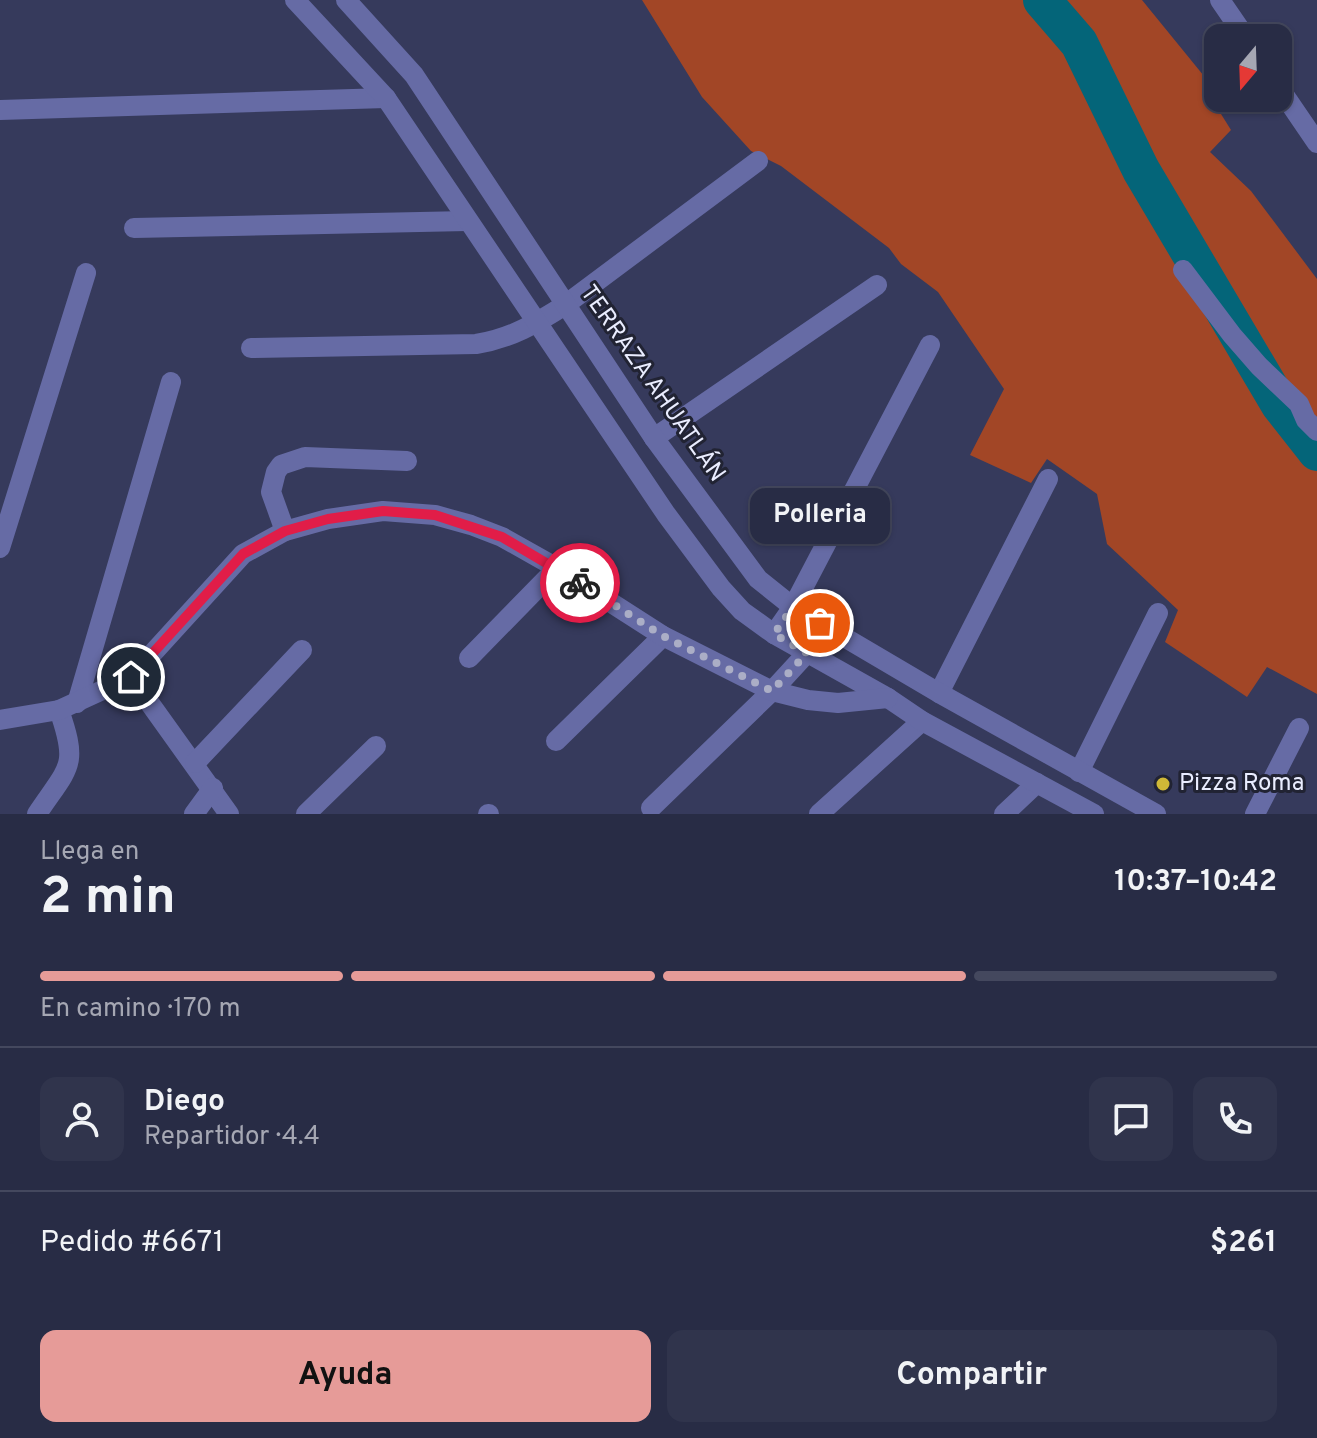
<!DOCTYPE html>
<html lang="es">
<meta charset="utf-8">
<style>
:root{--surface:#282c45;--page:#30344c;--text:#f1f3f6;--muted:#a5a7b3;--line:#44485e;--accent:#e69b98}
body{margin:0;font-family:Overpass,sans-serif;background:var(--page);color:var(--text);height:100vh;display:flex;flex-direction:column;font-size:30px;white-space:nowrap}
*{box-sizing:border-box;margin:0}
p{font-size:26px;color:var(--muted)}
.icon{flex:none;width:44px;height:44px;fill:none;stroke:currentColor;stroke-width:2;stroke-linecap:round;stroke-linejoin:round}
.map{position:relative;height:814px;overflow:hidden}
.side{display:flex;flex-direction:column;background:var(--surface);flex:1}
.side>*{flex:none}
.needle{width:52px;rotate:199deg}
.buttons{position:absolute;left:1204px;top:24px;display:grid;gap:16px}
.buttons a{display:grid;place-items:center;width:88px;height:88px;border-radius:16px;background:var(--surface);box-shadow:0 2px 6px #0004,0 0 0 2px var(--line);font-size:40px}
.pin{position:absolute;display:grid;place-items:center;width:68px;height:68px;color:#fff;margin:-34px;border:4px solid #fff;border-radius:50%;box-shadow:0 2px 8px #0007}
.courier{position:absolute;display:grid;place-items:center;width:80px;height:80px;margin:-40px;border:6px solid #e11d48;border-radius:50%;background:#fff;color:#222;box-shadow:0 2px 10px #0007}
.bubble{position:absolute;height:56px;border-radius:16px;background:var(--surface);box-shadow:0 2px 6px #0004,0 0 0 2px var(--line);font-size:26px;font-weight:700;line-height:56px;text-align:center}
.headline em{font-style:normal;font-weight:700}
.headline div{display:flex;flex-direction:column-reverse}
.headline{display:flex;align-items:center;justify-content:space-between;height:136px;padding:0 40px}
h1{font-size:52px;font-weight:700;line-height:60px}
.bar{display:grid;grid-template-columns:repeat(4,1fr);gap:12px 8px;align-content:center;height:96px;padding:0 40px}
.bar i{height:10px;border-radius:6px;background:var(--line)}
.bar .selected{background:var(--accent)}
.bar p{grid-column:span 4}
.line{display:flex;align-items:center;gap:20px;padding:0 40px;border-top:2px solid var(--line)}
.line div{flex:1}
.round{display:grid;place-items:center;flex:none;width:84px;height:84px;border-radius:16px;background:var(--page)}
.cta{display:flex;gap:16px;margin-top:auto;padding:16px 40px}
.cta a{flex:1;height:92px;border-radius:16px;background:var(--accent);color:#111;font-size:32px;font-weight:700;line-height:92px;text-align:center}
.cta a+a{background:var(--page);color:var(--text)}
.map>svg:first-child{display:block}
.green{fill:#a24626}
.lines{fill:none;stroke-linecap:round;stroke-linejoin:round}
.river{stroke:#046579;stroke-width:38}
.minor{stroke:#666ba5;stroke-width:20}
.tertiary{stroke:#666ba5;stroke-width:20}
.done{stroke:#abaec6;stroke-width:8;stroke-dasharray:0 14.4}
.route{stroke:#e11d48;stroke-width:10}
.poi-dot{fill:#cfb837;stroke:#212333;stroke-width:3}
.labels{text-anchor:middle;dominant-baseline:central;stroke-width:6;stroke-linejoin:round;paint-order:stroke}
.street-label{font-size:24px;fill:#eaedff;stroke:#212333}
.poi-label{font-size:24px;fill:#eaedff;stroke:#212333;text-anchor:start}
</style>
<div class="map">
<svg width="1317" height="814" viewBox="0 0 1317 814">
<rect width="100%" height="100%" fill="#363a5c"/>
<path class="green" d="M642,0H1142L1208,81L1218,86V98H1224L1221,114L1231,130L1210,152L1251,191L1317,279V694L1267,667L1247,697L1165,642L1178,610L1107,544L1097,494L1047,459L1031,483L970,455L1004,389L938,292L901,264L889,248L781,166L751,151L702,97Z"/>
<g class="lines">
<path class="river" d="M1042,0L1079,43L1141,170L1280,405L1317,452"/>
<g class="minor">
<path d="M1220,0L1246,38"/>
<path d="M1278,86L1317,143"/>
<path d="M0,110L386,98"/>
<path d="M134,228L467,221"/>
<path d="M1183,270L1232,335L1259,366L1299,404L1306,420L1317,431"/>
<path d="M251,348L476,344C510,339 537,323 565,305L758,161"/>
<path d="M654,438L877,285"/>
<path d="M285,531L271,492L276,472L281,465L305,457L407,461"/>
<path d="M0,548L86,273"/>
<path d="M774,634L793,607L930,345"/>
<path d="M469,658L557,568"/>
<path d="M131,677L229,814"/>
<path d="M939,693L1048,479"/>
<path d="M77,703L171,382"/>
<path d="M556,741L663,636"/>
<path d="M195,763L302,650"/>
<path d="M1079,772L1158,613"/>
<path d="M651,808L772,691"/>
<path d="M37,814C69,766 79,767 59,710"/>
<path d="M194,814L213,788"/>
<path d="M306,814L376,746"/>
<path d="M488,814H489"/>
<path d="M819,814L922,721"/>
<path d="M1004,814L1037,783"/>
<path d="M1255,814L1299,728"/>
</g>
<g class="tertiary">
<path d="M295,0L386,98L666,514L721,588L742,611L774,634L888,698L922,721L1094,814"/>
<path d="M346,0L414,75L654,438L758,579L793,607L939,693L1156,814"/>
<path d="M772,691L807,653"/>
<path d="M0,720L59,710L131,677L243,554L285,531L328,519L383,511L435,515L471,525L502,537L557,568L663,636L772,691L808,700L838,703L888,698"/>
</g>
</g>
<g class="lines">
<path class="done" d="M580,583L663,636L772,691L807,653L774,634L793,607L820,623"/>
<path class="route" d="M131,677L243,554L285,531L328,519L383,511L435,515L502,537L580,583"/>
</g>
<circle class="poi-dot" cx="1163" cy="784" r="8"/>
<g class="labels">
<g class="street-label">
<text transform="translate(652 384) rotate(55)">TERRAZA AHUATLÁN</text>
</g>
<g class="poi-label">
<text x="1179" y="784">Pizza Roma</text>
</g>
</g>
</svg>
<div class="buttons">
<a><svg class="needle" viewBox="-14 -14 28 28"><path d="M0-13l5 13h-10z" fill="#e53935"/><path d="M0 13l5-13h-10z" fill="#a5a7b3"/></svg></a>
</div>
<div class="pin" style="left:820px;top:623px;background:#ea580c"><svg class="icon" aria-label="bag" viewBox="0 0 24 24"><path d="M5 8h14l-1 12H6zM9 8a3 3 0 0 1 6 0"/></svg></div>
<div class="pin" style="left:131px;top:677px;background:#1f2937"><svg class="icon" aria-label="home" viewBox="0 0 24 24"><path d="M3 11l9-7 9 7M6 9v11h12V9"/></svg></div>
<div class="courier" style="left:580px;top:583px"><svg class="icon" aria-label="bike" viewBox="0 0 24 24"><circle cx="6" cy="16" r="4"/><circle cx="18" cy="16" r="4"/><path d="M6 16l4-8h5l3 8M10 8l3 8H6M13 5h3"/></svg></div>
<div class="bubble" style="left:750px;top:488px;width:140px">Polleria</div>
</div>
<section class="side">
<div class="headline"><div><h1>2 min</h1><p>Llega en</p></div><em>10:37–10:42</em></div>
<div class="bar"><i class="selected"></i><i class="selected"></i><i class="selected"></i><i></i><p>En camino · 170 m</p></div>
<div class="line" style="height:144px"><a class="round"><svg class="icon" aria-label="person" viewBox="0 0 24 24"><circle cx="12" cy="8" r="4"/><path d="M4 21q1-7 8-7t8 7"/></svg></a><div><b>Diego</b><p>Repartidor · 4.4</p></div><a class="round"><svg class="icon" aria-label="chat" viewBox="0 0 24 24"><path d="M4 5h16v11H9l-5 4z"/></svg></a><a class="round"><svg class="icon" aria-label="phone" viewBox="0 0 24 24"><path d="M5 4h4l2 5-3 2q2 4 5 5l2-3 5 2v4C11 20 4 13 5 4z"/></svg></a></div>
<div class="line" style="height:104px"><div>Pedido #6671</div><b>$261</b></div>
<div class="cta"><a>Ayuda</a><a>Compartir</a></div>
</section>
